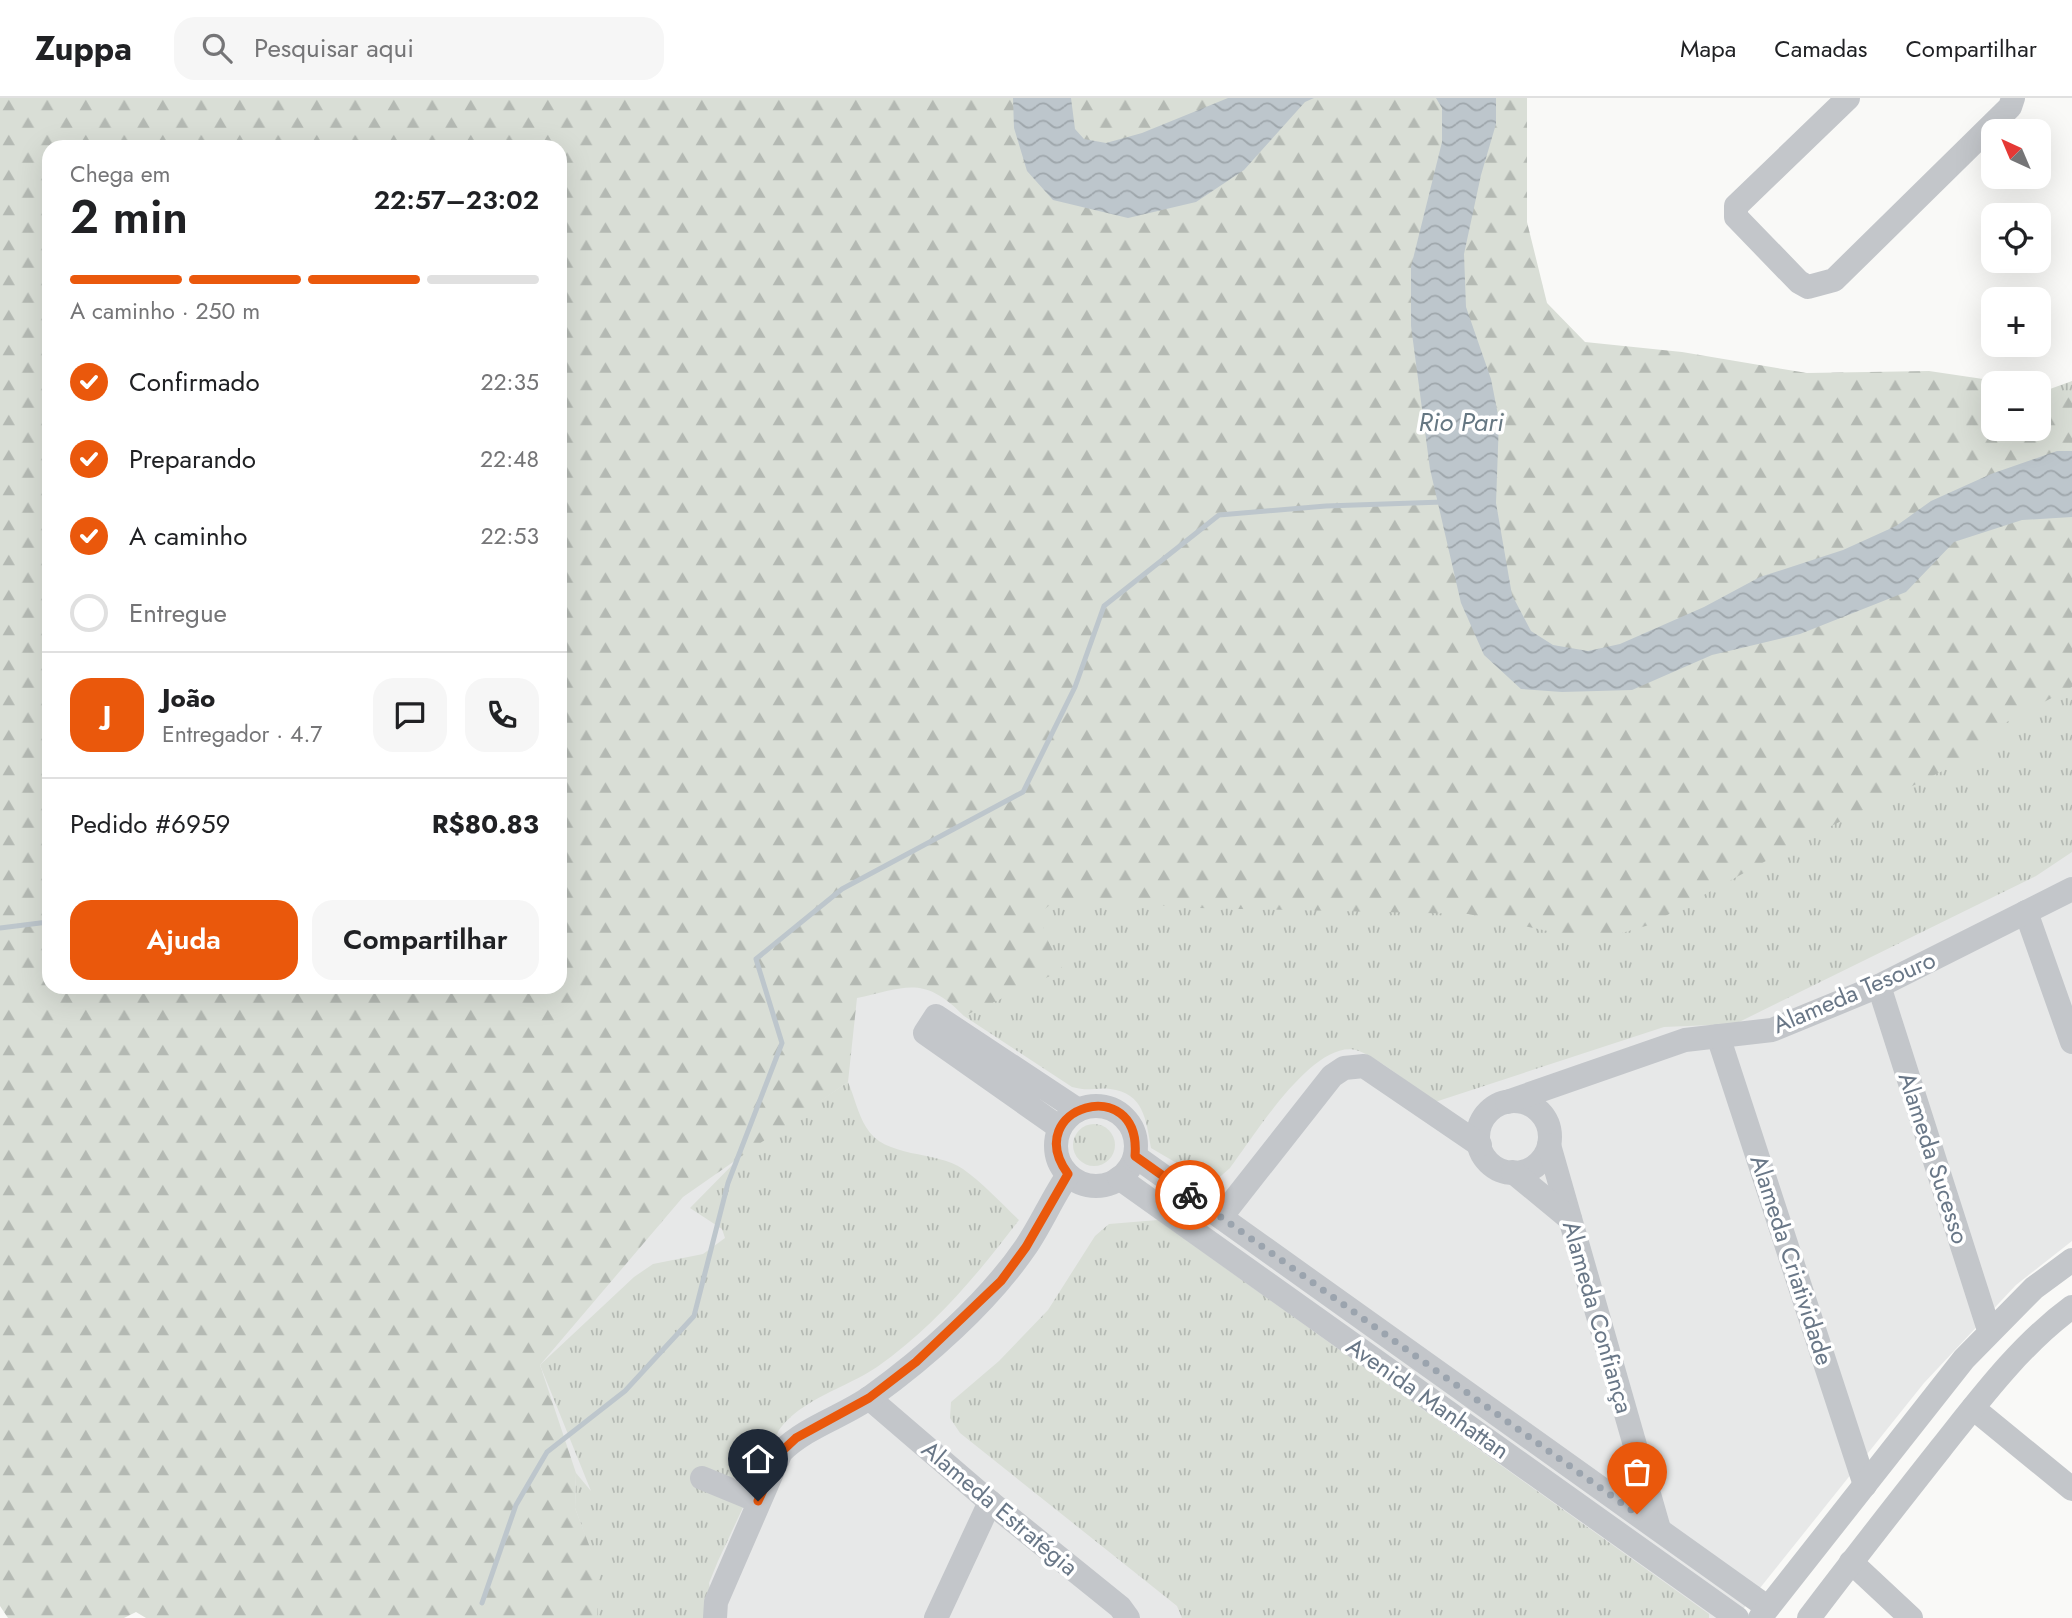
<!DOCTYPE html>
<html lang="pt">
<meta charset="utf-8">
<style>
:root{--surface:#fff;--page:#f6f6f6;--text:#202124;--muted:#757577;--line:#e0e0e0;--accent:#ea580c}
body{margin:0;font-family:Jost,sans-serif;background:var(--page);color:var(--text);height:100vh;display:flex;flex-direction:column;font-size:26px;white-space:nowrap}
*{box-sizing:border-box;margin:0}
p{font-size:23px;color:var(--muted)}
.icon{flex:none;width:38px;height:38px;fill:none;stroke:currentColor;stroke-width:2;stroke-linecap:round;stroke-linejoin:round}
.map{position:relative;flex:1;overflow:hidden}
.details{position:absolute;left:42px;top:42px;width:525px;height:854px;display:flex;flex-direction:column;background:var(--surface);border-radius:21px;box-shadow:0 7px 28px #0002}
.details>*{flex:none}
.needle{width:46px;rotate:316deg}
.fabs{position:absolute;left:1981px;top:21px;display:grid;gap:14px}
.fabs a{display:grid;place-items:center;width:70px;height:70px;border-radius:14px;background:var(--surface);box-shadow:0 7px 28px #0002;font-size:35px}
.pin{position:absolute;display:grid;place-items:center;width:60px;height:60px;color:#fff;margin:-72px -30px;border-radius:50% 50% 50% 0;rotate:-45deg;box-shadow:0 0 7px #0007}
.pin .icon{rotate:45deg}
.courier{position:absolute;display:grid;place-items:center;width:70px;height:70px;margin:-35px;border:5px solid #ea580c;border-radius:50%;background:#fff;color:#222;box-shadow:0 2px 9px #0007}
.headline em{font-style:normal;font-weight:600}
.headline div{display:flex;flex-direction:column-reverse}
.headline{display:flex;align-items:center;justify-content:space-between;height:119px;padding:0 28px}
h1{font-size:46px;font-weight:600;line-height:52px}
.bar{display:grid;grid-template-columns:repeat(4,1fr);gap:10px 7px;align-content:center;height:84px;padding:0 28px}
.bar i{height:9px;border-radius:5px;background:var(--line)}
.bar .current{background:var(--accent)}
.bar p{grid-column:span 4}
.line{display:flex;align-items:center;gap:18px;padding:0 28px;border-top:2px solid var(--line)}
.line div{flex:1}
.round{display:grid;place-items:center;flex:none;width:74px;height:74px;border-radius:21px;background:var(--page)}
ol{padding:0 28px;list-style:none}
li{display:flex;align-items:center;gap:21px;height:77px}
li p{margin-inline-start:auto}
li .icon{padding:7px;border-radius:50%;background:var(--accent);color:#fff;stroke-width:4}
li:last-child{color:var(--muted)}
li i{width:38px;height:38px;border:4px solid var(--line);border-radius:50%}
.cta{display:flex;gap:14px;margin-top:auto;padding:14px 28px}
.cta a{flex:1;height:80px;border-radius:21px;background:var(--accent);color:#fff;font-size:28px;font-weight:600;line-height:80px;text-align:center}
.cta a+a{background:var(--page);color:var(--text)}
header{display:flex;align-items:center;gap:42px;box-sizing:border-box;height:98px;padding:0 35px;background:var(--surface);border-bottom:2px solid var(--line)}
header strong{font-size:33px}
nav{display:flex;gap:38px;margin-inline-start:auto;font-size:24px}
.search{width:490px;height:63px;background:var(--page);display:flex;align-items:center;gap:18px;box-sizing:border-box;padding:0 24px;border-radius:21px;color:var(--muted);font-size:26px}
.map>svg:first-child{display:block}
.built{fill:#e7e8e8}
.grass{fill:url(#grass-tufts)}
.forest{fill:url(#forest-firs);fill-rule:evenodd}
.water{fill:url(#water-waves)}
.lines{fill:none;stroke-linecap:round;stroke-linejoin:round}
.stream{stroke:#bdc6cc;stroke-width:5}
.minor{stroke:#c3c6ca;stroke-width:24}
.done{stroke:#9ba4ae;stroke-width:7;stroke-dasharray:0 12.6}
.route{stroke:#ea580c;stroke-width:9}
.labels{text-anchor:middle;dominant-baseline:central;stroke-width:7;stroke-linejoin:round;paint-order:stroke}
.street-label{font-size:24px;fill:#697787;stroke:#fff}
.water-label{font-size:26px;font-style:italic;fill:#657782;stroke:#fff}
</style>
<header>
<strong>Zuppa</strong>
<div class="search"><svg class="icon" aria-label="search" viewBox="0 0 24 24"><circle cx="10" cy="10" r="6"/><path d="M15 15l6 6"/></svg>Pesquisar aqui</div>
<nav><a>Mapa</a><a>Camadas</a><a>Compartilhar</a></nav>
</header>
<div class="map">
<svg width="2072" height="1520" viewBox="0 0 2072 1520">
<defs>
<pattern id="grass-tufts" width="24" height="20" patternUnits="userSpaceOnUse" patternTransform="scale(1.75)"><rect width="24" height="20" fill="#d9ded6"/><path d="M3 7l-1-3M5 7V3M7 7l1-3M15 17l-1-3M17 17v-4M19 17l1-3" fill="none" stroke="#b4b9b3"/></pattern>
<pattern id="forest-firs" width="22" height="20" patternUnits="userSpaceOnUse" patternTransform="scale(1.75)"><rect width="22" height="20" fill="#d9ded6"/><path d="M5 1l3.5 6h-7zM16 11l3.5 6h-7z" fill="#b4b9b3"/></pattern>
<pattern id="water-waves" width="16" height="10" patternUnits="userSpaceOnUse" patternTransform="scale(1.75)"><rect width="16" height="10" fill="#bdc6cc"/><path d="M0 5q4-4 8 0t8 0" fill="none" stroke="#9ea6ab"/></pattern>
</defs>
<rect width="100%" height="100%" fill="#f9f9f7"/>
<path class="built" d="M2072,283V1143L2016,1187L1924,1285L1736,1520H478L446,1247L675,915L1993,331H2039Z"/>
<g class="grass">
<path d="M2072,283V754L2036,778L1735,926L1664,929L1435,1004C1415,990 1380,961 1359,953C1315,937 1253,1040 1230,1070L1215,1083L1202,1080L1151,1050C1146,1022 1144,995 1110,991C1095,989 1090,994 1072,989L964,918L1080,756L1993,331H2039V295Z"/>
<path d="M848,984C854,998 858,1016 866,1029C884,1061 936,1052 963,1071C983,1085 1001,1105 1019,1122C978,1176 934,1229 877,1269C846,1290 801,1301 779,1332L718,1463L709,1485L712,1505L706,1520H597V1470L575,1410L576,1375L591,1393L540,1267L634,1179L653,1166L703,1156L725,1140L722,1131L690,1110L746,1053Z"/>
<circle cx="1094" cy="1047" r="21"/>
<path d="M1158,1122L1709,1516V1520H1182L1177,1508L960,1335L950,1320L951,1304L999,1263L1048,1212L1095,1138L1109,1126Z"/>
</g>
<path class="forest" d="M0,0H1527V124L1547,205L1585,244L1682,254L1807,275L1929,273L2010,285H1993V331H2039V290L2072,298V589L2005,625L1971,659L1815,736L1649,827L1595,843L1468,816L1199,810L1057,801L1040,815L1046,839L1063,872L964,918C924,877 907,889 857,900L848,984L683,1099L540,1267L576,1375L575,1410L599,1473L597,1520H146L136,1514L124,1520H8L0,1508ZM49,49H560V889H49Z"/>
<g class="water">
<path d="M1013,0H1071L1075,31L1084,41L1106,45L1142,35L1228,0H1314L1305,4L1244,72L1196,104L1128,120L1053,102L1027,73L1014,30Z"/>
<path d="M1436,0H1496V26L1481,77L1464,156L1466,209L1491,281L1499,322L1496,405L1512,497L1531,533L1553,547L1588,553L1620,546L1704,509L1760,479L1843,452L1896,428L1931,403L1991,376L2057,353H2072V419L2022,422L1954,444L1906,494L1800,536L1712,557L1632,592L1562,594L1521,591L1484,557L1461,505L1430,371L1411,228V169L1442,44V10Z"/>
</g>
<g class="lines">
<g class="stream">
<path d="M0,830L48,824"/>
<path d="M482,1505L516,1407L547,1354L625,1293L694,1218L728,1085L782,945L756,861L842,791L1023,694L1075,589L1104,508L1219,417L1326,408L1443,404"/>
</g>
<g class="minor">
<path d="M1848,0L1736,108V119L1799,184L1808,189L1834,182L2010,9L2013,0"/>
<path d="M2026,814L2072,944"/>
<path d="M1879,888L1989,1232"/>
<path d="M1718,938L1865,1387"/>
<circle cx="1514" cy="1039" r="36"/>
<path d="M1507,1004L1685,942L1772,932L1879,888L2072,791"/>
<circle cx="1096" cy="1048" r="40"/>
<path d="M1060,1030L925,935L936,918L1078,1012"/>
<path d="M1549,1047L1659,1431"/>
<path d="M1135,1058L1767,1509"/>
<path d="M1513,1074L1570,1121"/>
<path d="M1119,1080L1737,1520"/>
<path d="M1221,1119L1332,978L1344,970L1364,968L1480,1047"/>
<path d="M869,1300L990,1404L1120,1509L1128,1520"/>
<path d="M1973,1310L2072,1391"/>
<path d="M702,1380L758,1403"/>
<path d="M1851,1464L1911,1520"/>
<path d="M715,1520L716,1504L781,1354C807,1328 843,1319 872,1298C926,1259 987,1205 1025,1150C1041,1127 1052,1100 1068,1077"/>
<path d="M936,1520L990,1404"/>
<path d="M1760,1520L1964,1261L2034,1190L2072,1162"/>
<path d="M1809,1520C1852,1463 1896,1407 1941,1350C1980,1301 2020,1247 2072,1209"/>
</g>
</g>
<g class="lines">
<path class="done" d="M1190,1097L1637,1416"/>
<path class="route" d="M758,1403L781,1354L796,1340L869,1300L916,1264L1001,1183L1026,1149L1068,1076C1019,1009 1142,973 1135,1058L1190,1097"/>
</g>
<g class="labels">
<g class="street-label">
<text transform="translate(1854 894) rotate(-23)">Alameda Tesouro</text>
<text transform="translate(1934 1060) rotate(72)">Alameda Sucesso</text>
<text transform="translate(1792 1162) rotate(72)">Alameda Criatividade</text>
<text transform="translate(1598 1219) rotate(74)">Alameda Confiança</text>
<text transform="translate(1428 1300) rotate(35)">Avenida Manhattan</text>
<text transform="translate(1000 1410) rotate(40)">Alameda Estratégia</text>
</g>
<g class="water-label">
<text x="1461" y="324">Rio Pari</text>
</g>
</g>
</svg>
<div class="fabs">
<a><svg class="needle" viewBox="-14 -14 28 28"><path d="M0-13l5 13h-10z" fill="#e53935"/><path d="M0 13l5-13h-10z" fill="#757577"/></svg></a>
<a><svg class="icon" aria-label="locate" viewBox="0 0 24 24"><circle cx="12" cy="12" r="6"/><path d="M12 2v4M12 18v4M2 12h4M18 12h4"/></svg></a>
<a>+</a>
<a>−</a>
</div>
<div class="pin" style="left:1637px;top:1416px;background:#ea580c"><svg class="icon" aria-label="bag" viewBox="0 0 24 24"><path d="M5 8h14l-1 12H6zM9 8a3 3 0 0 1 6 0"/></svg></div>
<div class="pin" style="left:758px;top:1403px;background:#1f2937"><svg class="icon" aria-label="home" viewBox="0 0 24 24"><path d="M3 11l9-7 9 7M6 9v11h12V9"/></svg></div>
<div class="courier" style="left:1190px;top:1097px"><svg class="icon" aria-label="bike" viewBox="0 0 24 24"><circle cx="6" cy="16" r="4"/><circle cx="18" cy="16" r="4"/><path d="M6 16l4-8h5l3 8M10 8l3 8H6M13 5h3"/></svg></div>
<section class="details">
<div class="headline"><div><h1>2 min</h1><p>Chega em</p></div><em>22:57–23:02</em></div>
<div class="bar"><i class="current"></i><i class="current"></i><i class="current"></i><i></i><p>A caminho · 250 m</p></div>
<ol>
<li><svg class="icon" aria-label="check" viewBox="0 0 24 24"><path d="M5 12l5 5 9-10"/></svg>Confirmado<p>22:35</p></li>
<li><svg class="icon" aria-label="check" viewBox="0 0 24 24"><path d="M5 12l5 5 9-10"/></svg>Preparando<p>22:48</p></li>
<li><svg class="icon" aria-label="check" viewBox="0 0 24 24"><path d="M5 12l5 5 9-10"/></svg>A caminho<p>22:53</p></li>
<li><i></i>Entregue</li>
</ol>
<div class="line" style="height:126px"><b class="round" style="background:var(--accent);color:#fff">J</b><div><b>João</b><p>Entregador · 4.7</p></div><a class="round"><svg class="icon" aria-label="chat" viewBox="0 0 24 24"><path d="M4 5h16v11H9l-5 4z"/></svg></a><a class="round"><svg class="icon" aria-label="phone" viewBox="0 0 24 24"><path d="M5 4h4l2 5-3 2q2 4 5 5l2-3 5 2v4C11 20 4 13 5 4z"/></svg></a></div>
<div class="line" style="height:91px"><div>Pedido #6959</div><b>R$80.83</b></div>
<div class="cta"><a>Ajuda</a><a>Compartilhar</a></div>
</section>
</div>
